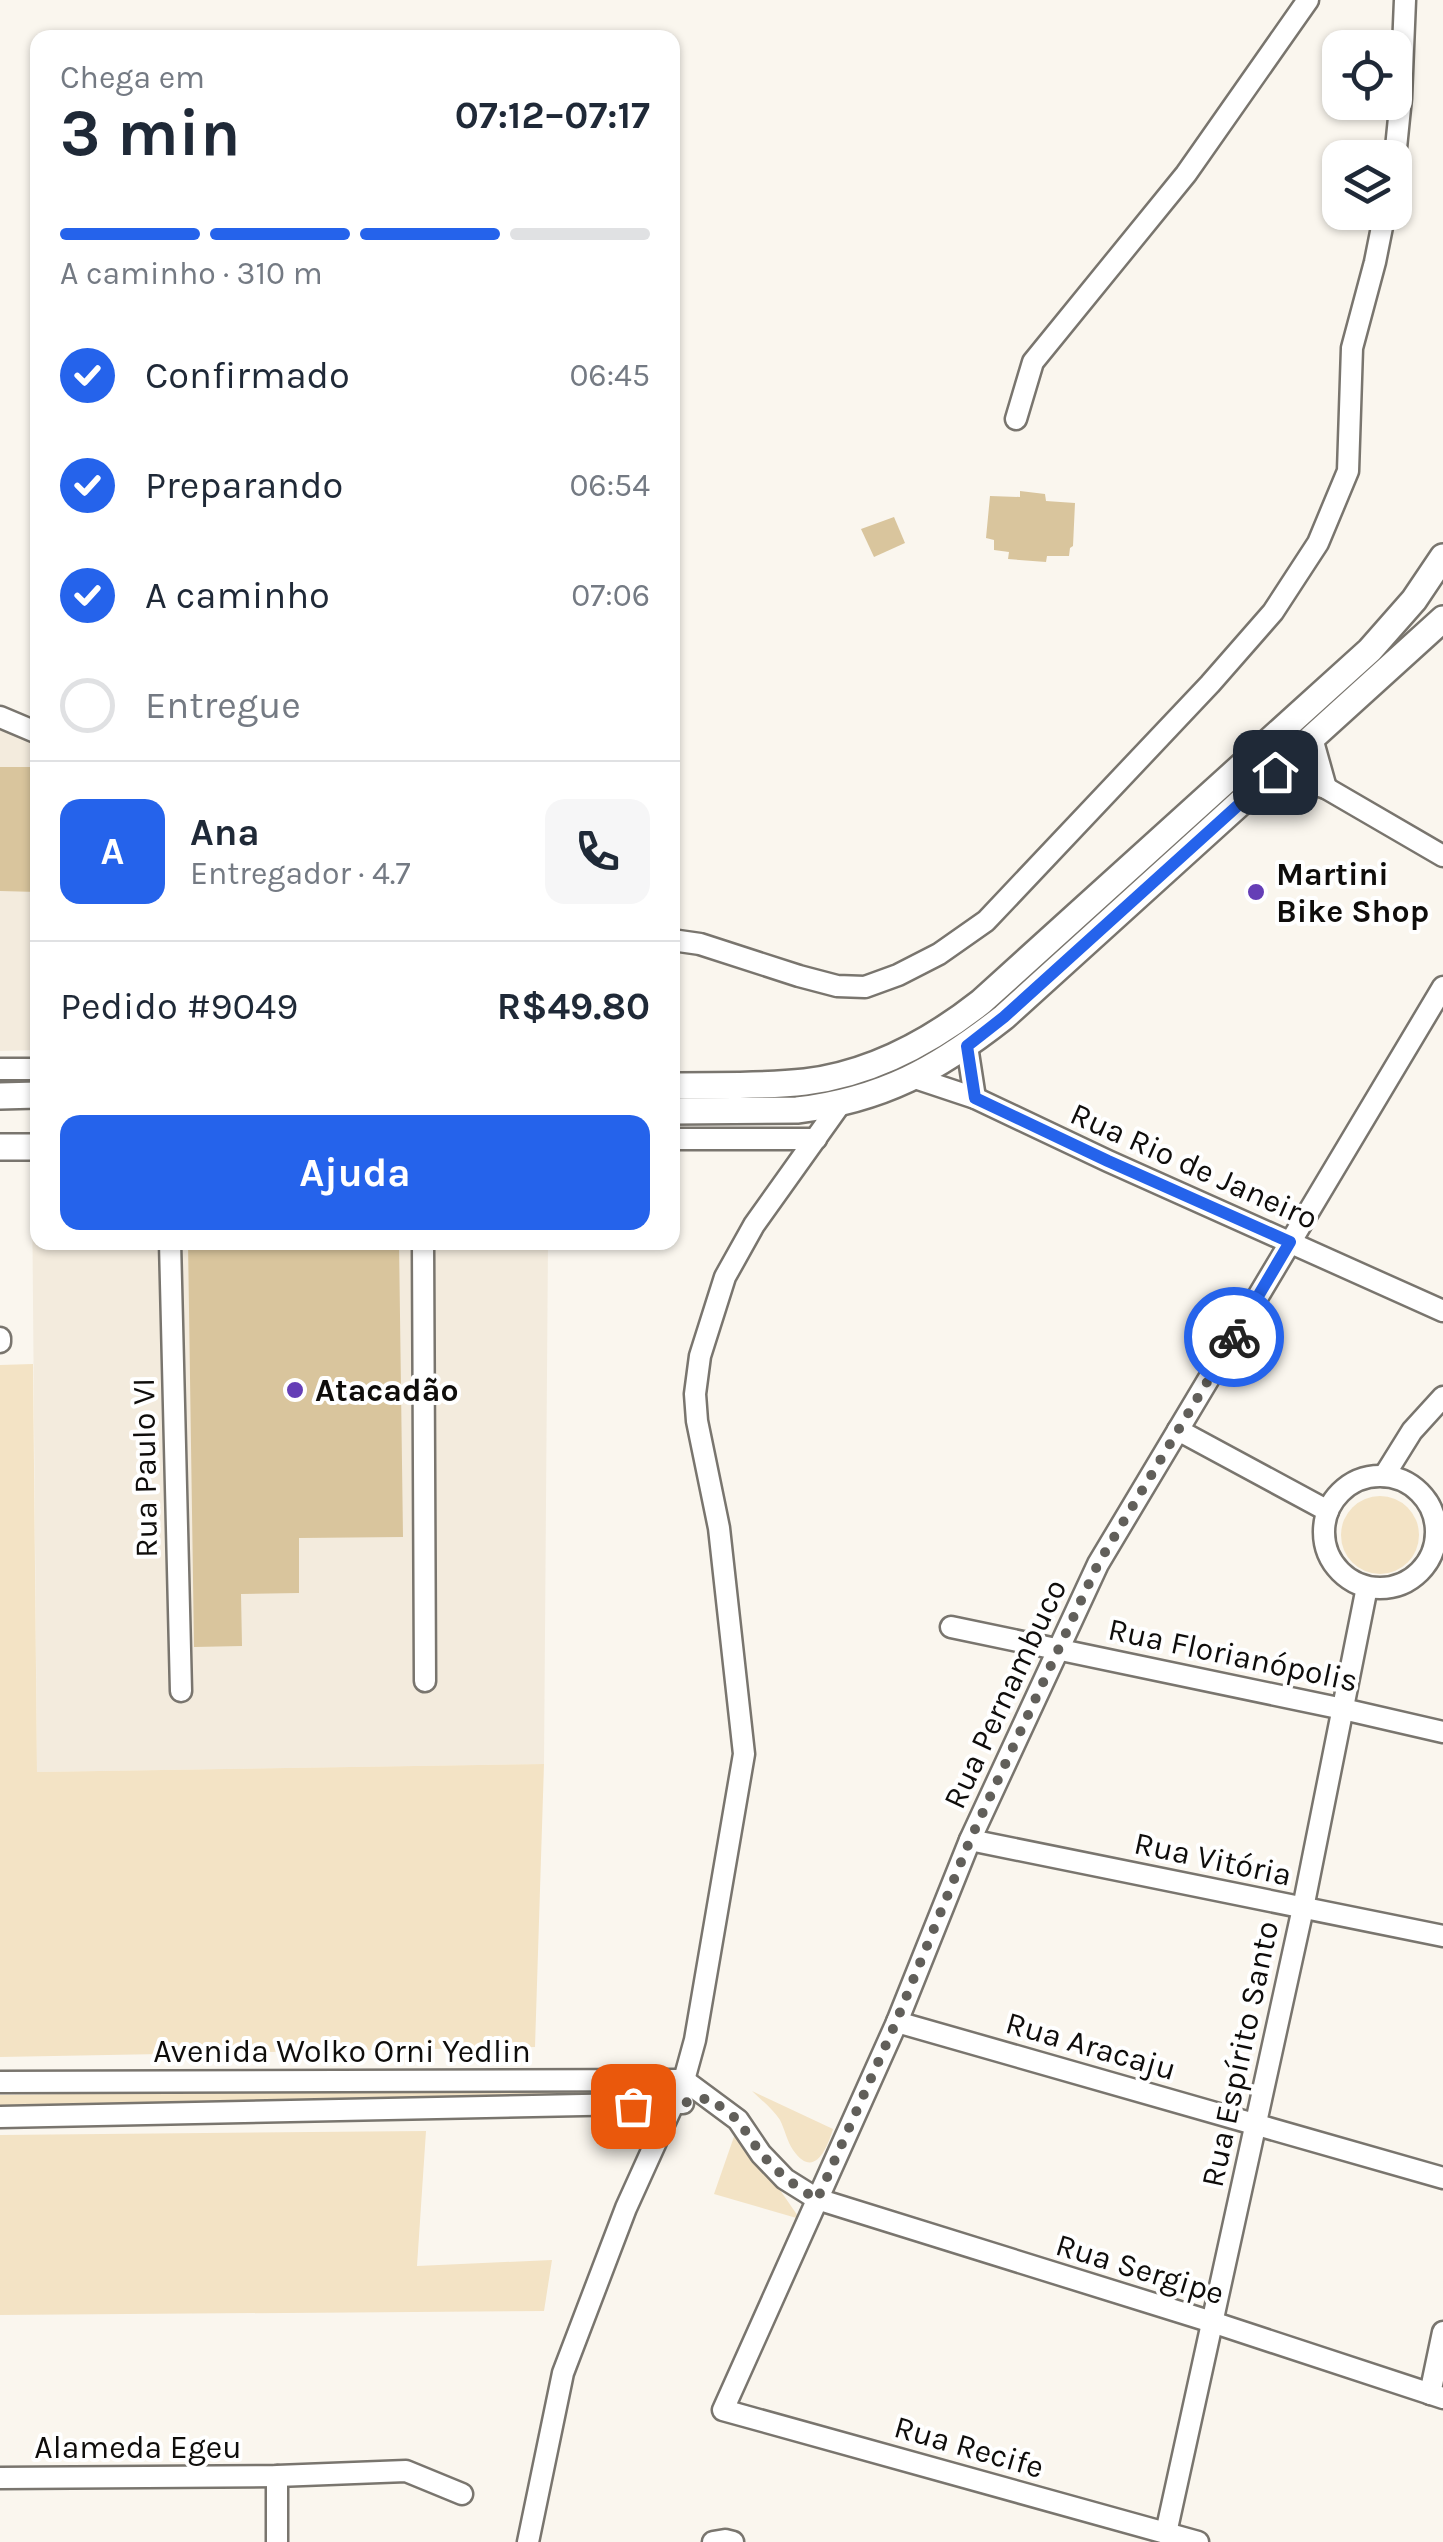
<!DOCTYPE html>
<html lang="pt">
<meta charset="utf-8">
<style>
:root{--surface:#fff;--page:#f6f6f7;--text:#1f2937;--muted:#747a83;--line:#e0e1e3;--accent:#2563eb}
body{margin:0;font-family:Karla,sans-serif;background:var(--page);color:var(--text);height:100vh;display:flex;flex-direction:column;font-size:38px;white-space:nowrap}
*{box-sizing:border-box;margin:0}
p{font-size:32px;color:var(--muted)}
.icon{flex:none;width:55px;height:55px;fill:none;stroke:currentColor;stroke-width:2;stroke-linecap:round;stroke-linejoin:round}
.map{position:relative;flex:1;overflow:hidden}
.side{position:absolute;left:30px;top:30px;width:650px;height:1220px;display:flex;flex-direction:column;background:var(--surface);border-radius:20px;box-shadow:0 2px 8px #0004}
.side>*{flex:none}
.tools{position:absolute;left:1322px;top:30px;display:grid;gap:20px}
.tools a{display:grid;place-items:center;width:90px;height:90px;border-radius:20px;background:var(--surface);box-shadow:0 2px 8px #0004;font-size:50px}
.pin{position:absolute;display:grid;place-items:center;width:85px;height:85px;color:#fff;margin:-42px;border-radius:20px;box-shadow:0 5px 15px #0006}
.courier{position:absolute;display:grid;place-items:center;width:100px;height:100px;margin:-50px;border:8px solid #2563eb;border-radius:50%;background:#fff;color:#222;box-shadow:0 2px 12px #0007}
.headline em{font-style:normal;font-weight:700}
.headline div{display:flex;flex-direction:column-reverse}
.headline{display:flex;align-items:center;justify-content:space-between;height:170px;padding:0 30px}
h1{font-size:65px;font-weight:700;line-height:75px}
.bar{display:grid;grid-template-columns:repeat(4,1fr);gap:15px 10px;align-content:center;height:120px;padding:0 30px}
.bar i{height:12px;border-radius:8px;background:var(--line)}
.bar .active{background:var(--accent)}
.bar p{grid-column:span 4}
.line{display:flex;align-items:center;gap:25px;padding:0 30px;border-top:2px solid var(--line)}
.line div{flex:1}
.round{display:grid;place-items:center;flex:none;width:105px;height:105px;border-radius:20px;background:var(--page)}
ol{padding:0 30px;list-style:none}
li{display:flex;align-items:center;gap:30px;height:110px}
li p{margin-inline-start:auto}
li .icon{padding:10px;border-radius:50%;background:var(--accent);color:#fff;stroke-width:4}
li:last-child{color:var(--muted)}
li i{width:55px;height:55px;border:5px solid var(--line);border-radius:50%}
.action{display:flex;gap:20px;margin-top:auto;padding:20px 30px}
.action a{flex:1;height:115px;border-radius:20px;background:var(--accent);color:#fff;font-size:40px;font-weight:700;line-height:115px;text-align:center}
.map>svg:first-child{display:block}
.built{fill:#f3ebdd}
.green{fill:#f3e3c5}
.building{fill:#d9c59d}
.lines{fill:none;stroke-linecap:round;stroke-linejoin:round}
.minor-casing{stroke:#79756e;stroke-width:25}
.major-casing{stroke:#79756e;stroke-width:30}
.minor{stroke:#fff;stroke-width:20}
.major{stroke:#fff;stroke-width:25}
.done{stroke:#615f5a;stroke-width:10;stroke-dasharray:0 18}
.route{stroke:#2563eb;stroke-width:12}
.poi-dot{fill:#653eb6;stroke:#fff;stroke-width:4}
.labels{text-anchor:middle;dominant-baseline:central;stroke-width:8;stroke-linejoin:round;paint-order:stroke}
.poi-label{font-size:32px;font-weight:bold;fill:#0f0d0b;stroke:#fff;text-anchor:start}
.street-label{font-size:32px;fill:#0f0d0b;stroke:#fff}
</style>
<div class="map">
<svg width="1443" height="2542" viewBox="0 0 1443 2542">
<rect width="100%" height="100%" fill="#faf6ee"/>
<g class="built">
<path d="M0,724L37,739V1050L0,1051Z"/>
<path d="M37,1183L38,1242L548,1243L544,1764L37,1772L32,1184Z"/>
</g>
<g class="green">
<path d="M33,1364L37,1772L544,1764L535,2047L0,2057V1365Z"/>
<circle cx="1380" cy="1535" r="39"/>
<path d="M659,2085L663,2090L660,2097L0,2109V2095Z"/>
<path d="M752,2091L833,2129C827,2149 814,2180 793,2150C787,2141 785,2130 780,2120C773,2109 761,2100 752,2091Z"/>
<path d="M737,2128L800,2219L714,2194Z"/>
<path d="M426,2131L417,2266L552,2260L544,2311L0,2315V2135Z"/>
</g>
<g class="building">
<path d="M1020,491L1045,494L1046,501L1075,503L1073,546L1070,548L1069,556H1047L1046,562L1008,559L1009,552L994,550V540L986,538L990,496L1020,497Z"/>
<path d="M894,517L905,543L874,557L861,529Z"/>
<path d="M0,767H38V892L0,891Z"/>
<path d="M188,1242H399L403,1537L299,1538V1593L241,1594L242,1646L194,1647Z"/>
</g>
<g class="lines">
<defs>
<g id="minor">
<path d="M1395,158L1401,98L1405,0"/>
<path d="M1016,419L1033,362L1186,174L1308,0"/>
<path d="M0,717L38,733"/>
<path d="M1312,738L1326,788"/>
<path d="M1275,772L1326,788L1443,856"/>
<path d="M672,940L700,944L799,976L837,986L865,987L898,975L939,954L986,921L1210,684L1273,612L1318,543L1348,471L1352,348L1375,262L1385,212"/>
<path d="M967,1046L975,1098"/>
<path d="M0,1069H38"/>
<path d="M915,1078L975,1098L1108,1161L1443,1311"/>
<path d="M672,1139H816"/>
<path d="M170,1242L181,1691"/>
<path d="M423,1242L425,1681"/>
<path d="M0,1338V1342"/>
<path d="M1178,1430L1328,1511"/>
<circle cx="1380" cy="1532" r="56"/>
<path d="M1384,1476L1412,1431L1443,1397"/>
<path d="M951,1627L1343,1709L1443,1732"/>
<path d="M970,1840L1443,1936"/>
<path d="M897,2022L1443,2178"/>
<path d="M0,2082L684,2080L738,2120L761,2154L785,2179L817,2199L1212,2322L1443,2398"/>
<path d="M0,2117L683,2103"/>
<path d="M1430,2394L1443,2332"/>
<path d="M277,2476V2542"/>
<path d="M0,2478L277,2476L406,2471L462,2494"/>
<path d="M1166,2533L1303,1908L1367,1587"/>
<path d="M528,2542L563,2373L626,2208L684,2080L695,2040L744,1754L719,1528L697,1421L695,1394L700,1356L725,1277L754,1225L841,1103"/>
<path d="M713,2542L725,2540L733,2542"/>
<path d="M1198,2542L723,2410L897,2022L970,1840L1098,1564L1443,987"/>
</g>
<g id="major">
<path d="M672,1086C717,1085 761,1087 805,1082C871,1074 929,1043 981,1002L1370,650L1414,600L1443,557"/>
<path d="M0,1096L38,1095"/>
<path d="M672,1111L797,1110C882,1100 938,1069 1004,1017L1443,619"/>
<path d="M0,1147H38"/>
</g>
</defs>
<use href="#minor" class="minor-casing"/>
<use href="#major" class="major-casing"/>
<use href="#minor" class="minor"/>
<use href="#major" class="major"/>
</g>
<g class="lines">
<path class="done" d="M633,2106L673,2105L709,2098L738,2120L761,2154L785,2178L817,2200L896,2022L970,1840L1098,1564L1234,1337"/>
<path class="route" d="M1234,1337L1290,1242L1108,1161L975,1098L967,1046L1004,1017L1275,772"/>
</g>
<g class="poi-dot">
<circle cx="1256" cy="892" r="10"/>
<circle cx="295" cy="1390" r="10"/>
</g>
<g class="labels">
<g class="poi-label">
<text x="1276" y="874">Martini<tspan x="1276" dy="37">Bike Shop</tspan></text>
<text x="315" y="1390">Atacadão</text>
</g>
<g class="street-label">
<text transform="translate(1194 1166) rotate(24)">Rua Rio de Janeiro</text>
<text transform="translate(145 1468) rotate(-91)">Rua Paulo VI</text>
<text transform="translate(1233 1655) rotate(12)">Rua Florianópolis</text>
<text transform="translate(1005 1694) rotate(-65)">Rua Pernambuco</text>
<text transform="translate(1213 1859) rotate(12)">Rua Vitória</text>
<text transform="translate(1091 2046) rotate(16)">Rua Aracaju</text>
<text x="342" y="2051">Avenida Wolko Orni Yedlin</text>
<text transform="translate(1240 2054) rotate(-78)">Rua Espírito Santo</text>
<text transform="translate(1140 2269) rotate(17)">Rua Sergipe</text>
<text x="138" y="2447">Alameda Egeu</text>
<text transform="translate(969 2447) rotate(16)">Rua Recife</text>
</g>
</g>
</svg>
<div class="tools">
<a><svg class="icon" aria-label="locate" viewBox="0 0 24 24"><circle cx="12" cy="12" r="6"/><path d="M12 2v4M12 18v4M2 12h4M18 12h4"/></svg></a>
<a><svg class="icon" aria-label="layers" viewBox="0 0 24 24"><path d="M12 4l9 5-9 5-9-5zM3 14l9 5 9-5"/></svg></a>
</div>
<div class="pin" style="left:633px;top:2106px;background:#ea580c"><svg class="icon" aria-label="bag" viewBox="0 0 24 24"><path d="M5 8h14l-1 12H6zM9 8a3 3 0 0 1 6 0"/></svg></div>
<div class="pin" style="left:1275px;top:772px;background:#1f2937"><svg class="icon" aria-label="home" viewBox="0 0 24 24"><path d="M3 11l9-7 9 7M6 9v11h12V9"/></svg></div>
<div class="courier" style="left:1234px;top:1337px"><svg class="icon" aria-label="bike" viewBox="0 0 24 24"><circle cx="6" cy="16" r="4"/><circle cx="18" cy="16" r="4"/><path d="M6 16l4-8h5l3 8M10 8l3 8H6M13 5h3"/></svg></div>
<section class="side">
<div class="headline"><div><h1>3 min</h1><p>Chega em</p></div><em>07:12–07:17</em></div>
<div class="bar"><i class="active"></i><i class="active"></i><i class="active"></i><i></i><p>A caminho · 310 m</p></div>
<ol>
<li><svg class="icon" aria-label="check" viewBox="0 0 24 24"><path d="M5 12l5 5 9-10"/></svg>Confirmado<p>06:45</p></li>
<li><svg class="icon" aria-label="check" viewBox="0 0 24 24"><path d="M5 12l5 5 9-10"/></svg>Preparando<p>06:54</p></li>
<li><svg class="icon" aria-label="check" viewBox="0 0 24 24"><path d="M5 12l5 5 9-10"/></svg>A caminho<p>07:06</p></li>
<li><i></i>Entregue</li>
</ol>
<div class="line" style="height:180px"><b class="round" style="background:var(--accent);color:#fff">A</b><div><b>Ana</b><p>Entregador · 4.7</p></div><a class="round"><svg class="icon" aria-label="phone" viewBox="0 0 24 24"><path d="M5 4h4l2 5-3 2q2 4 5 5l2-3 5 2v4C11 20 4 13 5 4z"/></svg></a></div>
<div class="line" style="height:130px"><div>Pedido #9049</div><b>R$49.80</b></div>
<div class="action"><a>Ajuda</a></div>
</section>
</div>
